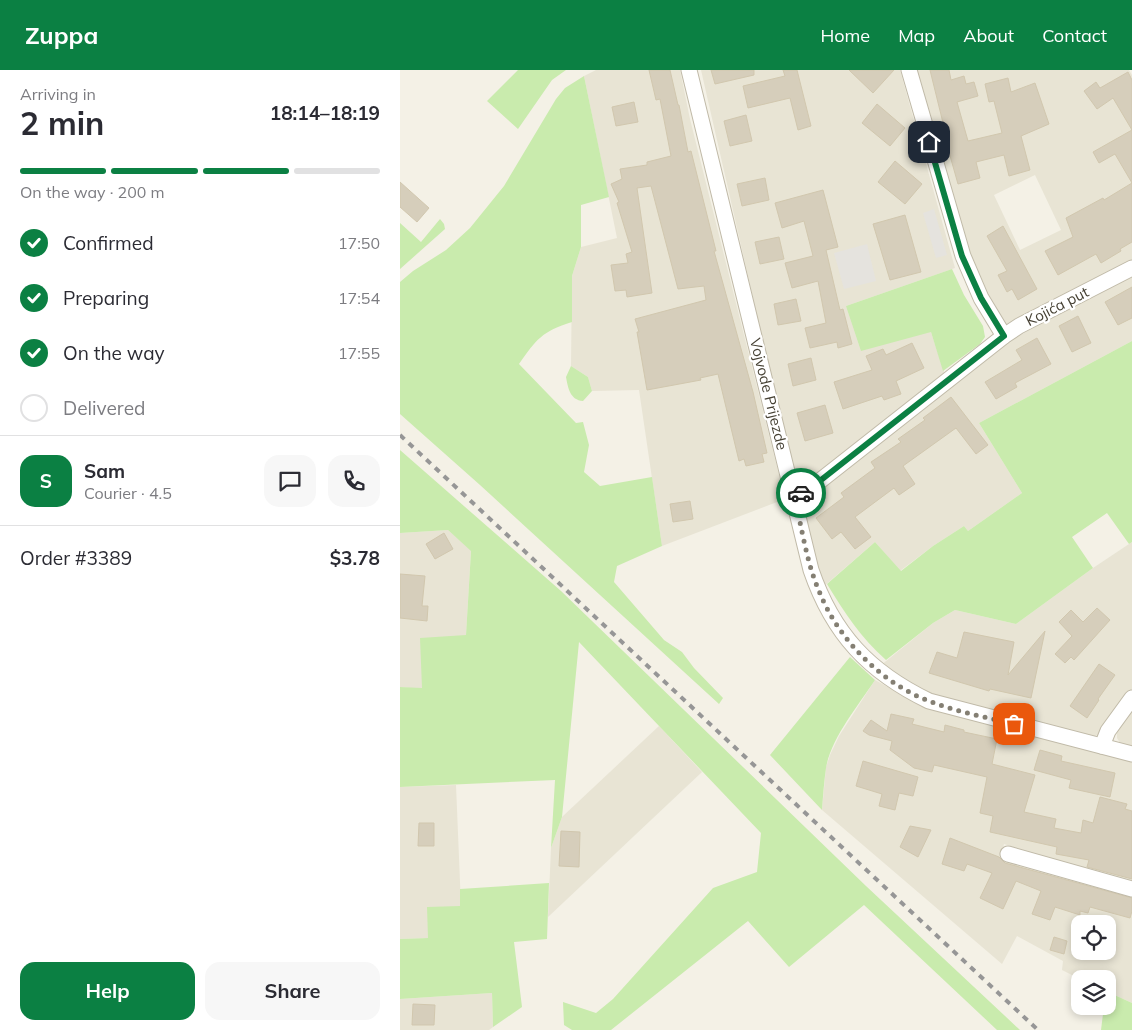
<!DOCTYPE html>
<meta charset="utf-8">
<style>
:root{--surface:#fff;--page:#f7f7f7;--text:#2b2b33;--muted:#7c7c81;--line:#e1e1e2;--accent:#0b8043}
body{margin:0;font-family:Mulish,sans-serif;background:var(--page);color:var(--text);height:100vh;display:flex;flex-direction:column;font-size:19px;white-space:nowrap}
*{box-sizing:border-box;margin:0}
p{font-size:16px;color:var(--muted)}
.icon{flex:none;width:28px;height:28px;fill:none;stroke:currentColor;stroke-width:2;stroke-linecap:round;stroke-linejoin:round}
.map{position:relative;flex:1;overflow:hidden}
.drawer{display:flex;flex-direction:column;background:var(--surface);width:400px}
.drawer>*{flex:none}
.controls{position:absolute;left:671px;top:845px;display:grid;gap:10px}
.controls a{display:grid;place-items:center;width:45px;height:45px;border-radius:10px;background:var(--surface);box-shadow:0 2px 8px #0003;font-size:25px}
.pin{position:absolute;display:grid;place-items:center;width:42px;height:42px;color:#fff;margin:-21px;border-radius:10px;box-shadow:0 2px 8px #0006}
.courier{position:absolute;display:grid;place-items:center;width:50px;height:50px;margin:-25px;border:4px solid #0b8043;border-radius:50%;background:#fff;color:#222;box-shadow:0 1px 6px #0007}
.headline em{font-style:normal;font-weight:700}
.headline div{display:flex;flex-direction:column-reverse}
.headline{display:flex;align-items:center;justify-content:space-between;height:85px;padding:0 20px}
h1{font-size:32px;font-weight:700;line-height:38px}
.bar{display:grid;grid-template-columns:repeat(4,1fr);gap:8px 5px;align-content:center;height:60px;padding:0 20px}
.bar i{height:6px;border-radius:4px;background:var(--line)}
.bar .selected{background:var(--accent)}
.bar p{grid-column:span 4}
.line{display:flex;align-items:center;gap:12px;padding:0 20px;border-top:1px solid var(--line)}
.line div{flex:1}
.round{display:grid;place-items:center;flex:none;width:52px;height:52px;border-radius:15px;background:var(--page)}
ol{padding:0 20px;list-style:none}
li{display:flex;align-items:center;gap:15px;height:55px}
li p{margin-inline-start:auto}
li .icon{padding:5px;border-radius:50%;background:var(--accent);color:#fff;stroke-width:4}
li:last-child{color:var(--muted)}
li i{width:28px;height:28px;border:2px solid var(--line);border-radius:50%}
.action{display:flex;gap:10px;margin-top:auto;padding:10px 20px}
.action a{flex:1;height:58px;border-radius:15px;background:var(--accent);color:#fff;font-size:20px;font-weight:700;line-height:58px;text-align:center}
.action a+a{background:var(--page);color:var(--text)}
header{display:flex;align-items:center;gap:30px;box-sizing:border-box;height:70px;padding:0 25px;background:var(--accent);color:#fff}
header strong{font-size:24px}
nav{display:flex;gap:28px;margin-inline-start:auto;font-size:18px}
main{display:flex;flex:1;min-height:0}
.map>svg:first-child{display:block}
.residential{fill:#e8e4d4;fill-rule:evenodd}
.green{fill:#c9ebad}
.parking{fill:#e5e3de}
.building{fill:#d6cebb;stroke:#d1c7ae}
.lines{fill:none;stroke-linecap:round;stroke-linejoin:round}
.street-casing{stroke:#c0baa8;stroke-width:17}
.street{stroke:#fff;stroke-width:15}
.rail{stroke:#969696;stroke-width:4;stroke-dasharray:6 6;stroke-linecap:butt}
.done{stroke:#847f73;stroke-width:5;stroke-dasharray:0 9}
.route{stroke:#0b8043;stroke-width:6}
.labels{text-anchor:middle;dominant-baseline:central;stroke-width:4.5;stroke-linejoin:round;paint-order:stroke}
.street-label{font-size:15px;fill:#474235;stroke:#fff}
</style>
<header>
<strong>Zuppa</strong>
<nav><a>Home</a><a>Map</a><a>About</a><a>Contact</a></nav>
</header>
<main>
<section class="drawer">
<div class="headline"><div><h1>2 min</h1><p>Arriving in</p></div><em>18:14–18:19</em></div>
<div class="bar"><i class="selected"></i><i class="selected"></i><i class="selected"></i><i></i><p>On the way · 200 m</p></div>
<ol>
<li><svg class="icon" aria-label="check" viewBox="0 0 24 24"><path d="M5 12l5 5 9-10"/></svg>Confirmed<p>17:50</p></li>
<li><svg class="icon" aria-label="check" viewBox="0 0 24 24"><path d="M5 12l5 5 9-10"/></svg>Preparing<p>17:54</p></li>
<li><svg class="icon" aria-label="check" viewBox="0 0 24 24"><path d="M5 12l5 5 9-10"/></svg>On the way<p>17:55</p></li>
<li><i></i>Delivered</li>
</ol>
<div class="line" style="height:90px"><b class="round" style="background:var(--accent);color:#fff">S</b><div><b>Sam</b><p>Courier · 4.5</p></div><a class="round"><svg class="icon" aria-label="chat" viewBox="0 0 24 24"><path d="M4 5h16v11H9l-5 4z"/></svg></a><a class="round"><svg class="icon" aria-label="phone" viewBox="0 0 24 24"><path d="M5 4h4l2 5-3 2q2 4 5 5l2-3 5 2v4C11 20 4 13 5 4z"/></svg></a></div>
<div class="line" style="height:65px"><div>Order #3389</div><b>$3.78</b></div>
<div class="action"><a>Help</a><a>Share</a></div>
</section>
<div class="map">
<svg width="732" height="960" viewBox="0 0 732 960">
<rect width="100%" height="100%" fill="#f4f1e6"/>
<g class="residential">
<path d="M196,0H280L290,49L385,429L262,476L239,320L192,321L188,307L171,296L172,206L181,177L217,168L184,6Z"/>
<path d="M301,0H500L555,198L446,236L531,262L545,305L449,383L407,411L398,408L392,399Z"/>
<path d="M512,0H729L732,5V193L613,254H605L569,196ZM635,105L661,160L620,180L594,125Z"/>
<path d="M732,206V271L579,353L622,423L568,461L564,456L533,476L500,501L475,472L423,517L405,443L406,438L413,425L599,278L624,263Z"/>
<path d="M48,460L71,480L66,565L22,619L0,617V463Z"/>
<path d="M732,472V619L698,665L689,668L536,627L480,596L533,553L555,540L616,554L693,498Z"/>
<path d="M475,610L515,632L546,643L732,692V815L604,774L601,786L732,823V933L708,922V909H680L662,900L663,891L617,866L602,894L422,740L426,697L430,685L439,666ZM680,854H708V881H680Z"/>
<path d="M732,638V678L720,673L717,668V662Z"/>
<path d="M259,656L302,702L148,847L151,778L162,747Z"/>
<path d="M56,715L61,836L28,868L0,869V717Z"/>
<path d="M92,923L93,957L89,960H0V929Z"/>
</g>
<g class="green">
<path d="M118,0H166L152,10L118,59L87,31Z"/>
<path d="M184,6L209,127L181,135V177L172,206V252C142,261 136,270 119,294L176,353L183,352L189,375L184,402L200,416L252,407L262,476L217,496L214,512L264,570L282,582L294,598L323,628L319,634L80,415L0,344V212L13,201L46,180L70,158L104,116L156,29L165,18Z"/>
<path d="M40,149L44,154L45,159L0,199V153L21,172Z"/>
<path d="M552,199L564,225L583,256L585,267L580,274L543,301L531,262L461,281L446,236Z"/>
<path d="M732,271V472L729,474L707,443L672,467L693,498L616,554L555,540L533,553L486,590C460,567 445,543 427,514L475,472L501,501L533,476L564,456L568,461L622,423L579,353Z"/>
<path d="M171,296L188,307L192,321L183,331C170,330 168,318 166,307Z"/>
<path d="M0,380L161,521L466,816L620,960H597L464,835L389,897L348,851L211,960H172L164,955L163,932L196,943L213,929L313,818L357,802L361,763L179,572L162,747L151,778L155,710L0,717V617L22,618L20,568L66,565L71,481L48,460L0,463Z"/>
<path d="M450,587L475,610C458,636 431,668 426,698C424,712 423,726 422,740L370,685Z"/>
<path d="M149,813L147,869L114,872L122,937L93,957L92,923L0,929V869L28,868L27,837L60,836V819Z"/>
<path d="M708,922L732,933V960H701L704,936H708Z"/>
</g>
<g class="parking">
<path d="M534,139L547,185L536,188L523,143Z"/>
<path d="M467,174L476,211L444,219L434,183Z"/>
</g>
<g class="building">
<path d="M249,0H270L278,35H279L288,82L291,81L316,181H314L353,322L367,383L362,384L364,392L346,396L344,389L339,391L318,304L300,308L301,310L247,320L237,262H239L235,249L306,230L304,216L278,219L251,116L237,118L252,223L227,227L226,220L215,221L211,195L228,193L226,184L232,182L217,133L219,132L211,114L222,109L220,99L247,95V92L271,86L260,29L256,30Z"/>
<path d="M311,0H354V5L315,14Z"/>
<path d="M383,0H397L411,56L398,60L390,28L348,38L343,16L385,6Z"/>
<path d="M449,0H494L473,23Z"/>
<path d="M530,0H549L551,10L564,6L566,14L574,12L578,26L557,32L568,71L602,63L594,31L589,32L585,14L608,8L611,22L635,13L649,54L621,66L630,100L609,106L604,85L576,92L580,108L558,114L543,61H545Z"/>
<path d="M728,2L732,10V113L715,84L699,93L693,82L732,60L713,28L697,39L684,21L696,12L700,18Z"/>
<path d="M234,32L238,52L216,56L212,37Z"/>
<path d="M477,34L505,58L490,76L462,53Z"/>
<path d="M346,45L352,71L330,76L324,51Z"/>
<path d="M495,91L522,114L505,134L478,112Z"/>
<path d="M365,108L369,130L342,136L337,114Z"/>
<path d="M0,112L29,138L17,152L0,137Z"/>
<path d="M732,113V172L720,179L721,181L701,193L696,184L658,205L645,181L673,167L666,148L703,128L704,130Z"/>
<path d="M423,120L438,177L426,180L440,240L443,239L452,274L438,278L437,272L410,278L405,258L426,253L418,211L392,218L385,193L413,186L404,151L382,158L375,133Z"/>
<path d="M505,145L521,202L490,210L473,154Z"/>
<path d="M603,156L637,219L618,230L612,219L607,222L598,205L607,201L587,166Z"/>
<path d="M379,167L384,189L360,194L355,172Z"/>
<path d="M732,217V248L718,255L705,232Z"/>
<path d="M396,229L401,251L378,255L374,234Z"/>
<path d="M678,246L691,273L672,282L659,256Z"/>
<path d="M637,268L651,294L615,313L617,317L596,329L585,312L622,290L616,280Z"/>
<path d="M512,273L524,298L496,311L501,324L484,330L482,326L443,339L434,312L472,300L466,286L483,279L486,285Z"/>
<path d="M411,288L416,310L393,316L388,294Z"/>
<path d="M551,327L588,375L576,384L556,358L503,396L515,414L499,425L494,418L455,447L471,467L455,479L441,462L432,469L416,448L444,427L441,423L475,398L471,392L501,372L498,369L525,350L523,348Z"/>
<path d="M425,335L433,363L405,371L397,343Z"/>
<path d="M290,431L293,449L273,452L270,434Z"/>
<path d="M44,463L53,479L35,489L26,474Z"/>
<path d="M0,504L25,506L22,536H28L27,551L0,548Z"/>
<path d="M697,538L710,550L674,590L671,587L665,593L655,584L672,566L659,552L671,540L683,552Z"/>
<path d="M645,561L631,628L590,619L589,621L529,603L537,582L557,588L564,562L614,572L608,605Z"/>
<path d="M699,594L715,605L698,629L699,630L687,648L670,636Z"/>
<path d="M491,644L514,649L512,654L544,662L545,655L564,660V662L597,669L592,694L635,705L624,742L656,749L654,758L681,763L683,750L693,753L700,727L727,734L725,739L732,741V809L687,797L689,790L656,784L657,777L590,762L593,746L580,743L587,707L534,695L532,702L514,698L490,680L492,671L469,665L463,661L471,650L487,661Z"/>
<path d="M640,680L662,686L661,691L715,703L710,727L669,718L671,710L634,700Z"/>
<path d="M463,691L518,707L513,726L499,723L495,740L479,736L482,724L456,716Z"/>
<path d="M19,753H34V776H18Z"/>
<path d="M510,756L531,760L518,787L500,777Z"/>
<path d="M161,761L180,762L179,797L159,796Z"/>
<path d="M550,768L599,787L605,793L732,828V841L730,848L690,837L688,843L680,841V845L655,837L650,850L632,844L641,821L616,811L603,839L580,828L592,803L567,794L564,801L542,794Z"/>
<path d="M654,867L667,871L664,884L650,880Z"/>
<path d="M13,934L35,935L34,955H12Z"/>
</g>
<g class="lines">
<defs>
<g id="street">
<path d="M289,0L411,500C433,564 469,602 529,631L732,684"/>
<path d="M509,0L563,186L581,228L604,266"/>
<path d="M394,426L404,421L421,410L604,266L619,256L732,198"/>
<path d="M702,676L708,661L732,628"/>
<path d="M608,784L732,819"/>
</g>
</defs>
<use href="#street" class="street-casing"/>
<use href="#street" class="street"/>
<path class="rail" d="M0,365L638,960"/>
</g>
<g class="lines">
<path class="done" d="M401,423L394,426C402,457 406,491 419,521C438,569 481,613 529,631C556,642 586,647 614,654"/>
<path class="route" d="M401,423L421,410L604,266L581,228L562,186L529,72"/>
</g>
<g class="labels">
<g class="street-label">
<text transform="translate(657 236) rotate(-27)">Kojića put</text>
<text transform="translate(369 324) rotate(76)">Vojvode Prijezde</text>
</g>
</g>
</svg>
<div class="controls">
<a><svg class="icon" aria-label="locate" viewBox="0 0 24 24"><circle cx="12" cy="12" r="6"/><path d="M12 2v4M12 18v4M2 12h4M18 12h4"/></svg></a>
<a><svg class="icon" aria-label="layers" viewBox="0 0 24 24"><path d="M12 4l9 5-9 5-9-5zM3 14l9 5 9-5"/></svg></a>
</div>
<div class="pin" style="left:614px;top:654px;background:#ea580c"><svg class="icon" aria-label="bag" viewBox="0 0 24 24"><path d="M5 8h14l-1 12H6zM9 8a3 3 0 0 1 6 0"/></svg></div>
<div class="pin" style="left:529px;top:72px;background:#1f2937"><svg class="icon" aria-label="home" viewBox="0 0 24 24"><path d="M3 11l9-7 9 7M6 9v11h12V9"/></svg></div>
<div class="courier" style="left:401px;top:423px"><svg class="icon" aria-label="car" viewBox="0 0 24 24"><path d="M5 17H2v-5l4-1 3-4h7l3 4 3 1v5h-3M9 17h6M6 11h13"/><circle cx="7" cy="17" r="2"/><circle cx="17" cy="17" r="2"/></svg></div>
</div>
</main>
